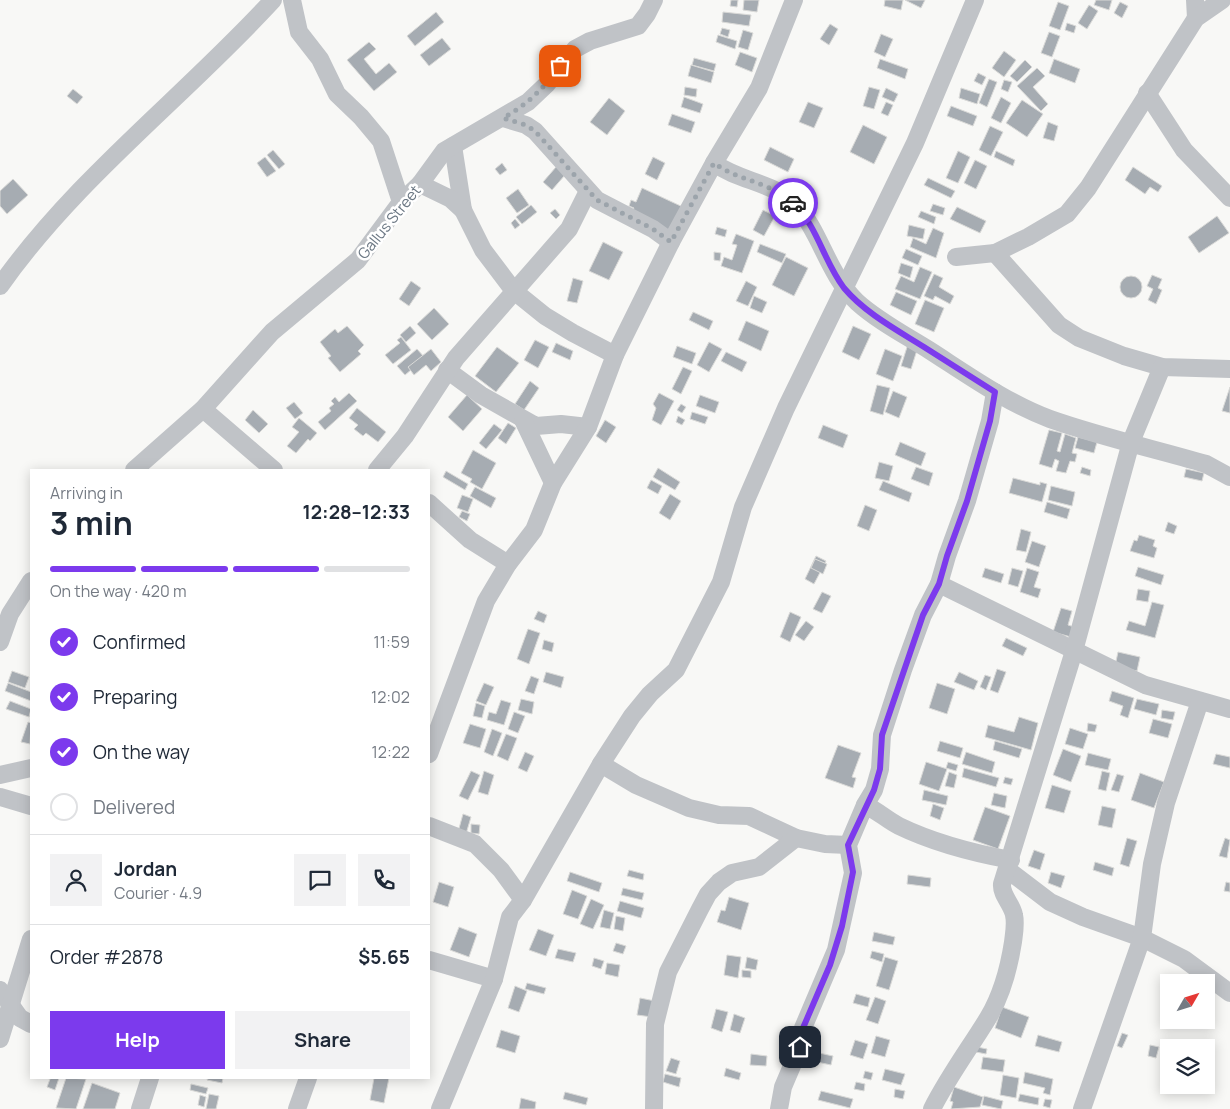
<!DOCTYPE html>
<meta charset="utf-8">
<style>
:root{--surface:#fff;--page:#f2f2f3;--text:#1f2937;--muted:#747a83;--line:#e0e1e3;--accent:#7c3aed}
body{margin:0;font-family:Manrope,sans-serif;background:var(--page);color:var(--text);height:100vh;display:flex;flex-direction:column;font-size:19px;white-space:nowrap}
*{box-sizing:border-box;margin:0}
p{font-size:16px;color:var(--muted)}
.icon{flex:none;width:28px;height:28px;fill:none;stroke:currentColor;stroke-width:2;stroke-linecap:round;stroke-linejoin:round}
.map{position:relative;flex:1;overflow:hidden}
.details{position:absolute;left:30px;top:469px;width:400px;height:610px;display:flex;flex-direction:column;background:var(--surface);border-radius:0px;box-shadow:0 2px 12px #0003}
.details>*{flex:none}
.needle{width:32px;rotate:51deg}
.buttons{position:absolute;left:1160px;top:974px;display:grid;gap:10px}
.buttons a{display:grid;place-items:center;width:55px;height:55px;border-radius:0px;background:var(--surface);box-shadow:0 2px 12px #0003;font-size:25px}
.pin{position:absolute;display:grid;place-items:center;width:42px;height:42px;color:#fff;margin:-21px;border-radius:10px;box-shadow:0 2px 8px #0006}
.courier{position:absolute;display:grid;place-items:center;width:50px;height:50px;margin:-25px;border:4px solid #7c3aed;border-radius:50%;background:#fff;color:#222;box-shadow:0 1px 6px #0007}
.head em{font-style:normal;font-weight:700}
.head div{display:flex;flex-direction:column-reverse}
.head{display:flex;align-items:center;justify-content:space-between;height:85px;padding:0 20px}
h1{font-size:32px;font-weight:700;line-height:38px}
.bar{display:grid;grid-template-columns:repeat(4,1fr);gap:8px 5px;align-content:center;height:60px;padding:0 20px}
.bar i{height:6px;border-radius:4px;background:var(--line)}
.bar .on{background:var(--accent)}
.bar p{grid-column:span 4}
.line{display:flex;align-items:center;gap:12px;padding:0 20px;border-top:1px solid var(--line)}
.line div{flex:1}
.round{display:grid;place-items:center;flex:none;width:52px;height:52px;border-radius:0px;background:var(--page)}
ol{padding:0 20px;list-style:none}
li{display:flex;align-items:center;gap:15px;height:55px}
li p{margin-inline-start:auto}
li .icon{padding:5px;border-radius:50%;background:var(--accent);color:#fff;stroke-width:4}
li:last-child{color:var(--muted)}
li i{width:28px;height:28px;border:2px solid var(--line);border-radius:50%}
.cta{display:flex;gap:10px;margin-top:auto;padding:10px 20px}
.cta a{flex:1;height:58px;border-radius:0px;background:var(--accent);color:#fff;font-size:20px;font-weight:700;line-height:58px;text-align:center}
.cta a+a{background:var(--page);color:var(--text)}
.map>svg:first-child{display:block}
.building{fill:#a6acb2;stroke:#dadad8}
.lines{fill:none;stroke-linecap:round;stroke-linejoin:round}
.minor{stroke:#c0c3c7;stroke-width:18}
.done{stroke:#9ca4ab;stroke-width:5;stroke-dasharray:0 9}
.route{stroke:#7c3aed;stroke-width:6}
.labels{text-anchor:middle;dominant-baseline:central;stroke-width:5;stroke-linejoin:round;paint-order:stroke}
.street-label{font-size:15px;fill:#6b7783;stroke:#fff}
</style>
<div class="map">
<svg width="1230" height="1109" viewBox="0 0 1230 1109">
<rect width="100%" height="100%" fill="#f8f8f6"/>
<g class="building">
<path d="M731,0H738L737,7L730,6Z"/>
<path d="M744,0H759L757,12L743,10Z"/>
<path d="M885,0H903L901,10L884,6Z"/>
<path d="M905,0H925L921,8Z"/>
<path d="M1096,0H1112L1109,10L1094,5Z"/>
<path d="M1058,2L1069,6L1060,30L1049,26Z"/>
<path d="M1120,2L1128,6L1122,18L1114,13Z"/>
<path d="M1089,5L1098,11L1087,29L1078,23Z"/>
<path d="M436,12L444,22L415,46L407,36Z"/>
<path d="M723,12L751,15L749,26L722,22Z"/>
<path d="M1067,23L1076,26L1074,33L1065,30Z"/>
<path d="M830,24L838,29L829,45L820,39Z"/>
<path d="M722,28L730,30L728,37L720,34Z"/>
<path d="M743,30L753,33L748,50L738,47Z"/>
<path d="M1049,32L1060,36L1052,57L1041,53Z"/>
<path d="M881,34L893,39L885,57L874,52Z"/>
<path d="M718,35L737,41L735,49L716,42Z"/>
<path d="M442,38L451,49L429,66L420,55Z"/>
<path d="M369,42L376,49L364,59L376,74L389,63L397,72L374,91L347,60Z"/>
<path d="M1004,51L1016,60L1004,77L992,68Z"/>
<path d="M740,52L757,58L752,72L735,65Z"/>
<path d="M694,58L716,64L714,71L692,65Z"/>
<path d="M880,59L908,69L905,79L877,68Z"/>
<path d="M1054,59L1080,69L1075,83L1049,73Z"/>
<path d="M1025,60L1032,67L1017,82L1010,76Z"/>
<path d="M691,65L714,72L711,83L688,76Z"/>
<path d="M1037,68L1045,76L1033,87L1048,104L1041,111L1017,86Z"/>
<path d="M978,73L986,77L982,85L974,81Z"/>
<path d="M989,79L997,82L987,107L979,103Z"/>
<path d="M1004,80L1012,82L1008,92L1001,89Z"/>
<path d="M685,87L697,89L696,97L684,95Z"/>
<path d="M869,87L880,90L874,109L863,106Z"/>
<path d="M886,88L898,94L894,102L882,97Z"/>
<path d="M961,88L980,94L977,104L959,98Z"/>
<path d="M73,89L83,97L77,104L67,96Z"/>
<path d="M684,97L703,104L700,113L681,107Z"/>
<path d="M1001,97L1011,103L1001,123L991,118Z"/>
<path d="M609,98L625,111L607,135L590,122Z"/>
<path d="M1022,100L1043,114L1027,137L1006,123Z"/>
<path d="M808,102L823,108L814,128L799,122Z"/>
<path d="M886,102L893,105L888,116L881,113Z"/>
<path d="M951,106L977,116L973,126L947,116Z"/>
<path d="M672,114L695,122L691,133L668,125Z"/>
<path d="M1048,122L1058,126L1054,141L1043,138Z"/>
<path d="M863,125L887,137L874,164L850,152Z"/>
<path d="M990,126L1003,132L991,156L979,150Z"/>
<path d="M770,147L794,159L788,172L764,160Z"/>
<path d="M273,150L285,164L279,169L267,155Z"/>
<path d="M958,151L970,157L958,183L946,178Z"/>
<path d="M996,151L1015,160L1013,166L994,157Z"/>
<path d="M265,157L276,171L267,177L257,163Z"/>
<path d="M653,157L665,163L657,180L645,174Z"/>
<path d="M975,160L987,166L976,189L964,183Z"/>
<path d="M502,163L507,170L500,175L495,169Z"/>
<path d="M556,167L565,175L552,190L543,182Z"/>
<path d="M1133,167L1162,186L1158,192L1150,187L1145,194L1125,180Z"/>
<path d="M928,178L955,191L951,198L924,185Z"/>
<path d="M13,179L28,195L7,214L0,206V191Z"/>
<path d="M642,188L685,208L673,235L630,215L634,208L629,206L631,200L636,202Z"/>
<path d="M518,189L529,205L517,213L506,198Z"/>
<path d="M933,204L945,208L943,215L930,211Z"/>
<path d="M531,205L537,212L522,224L516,217Z"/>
<path d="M957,207L986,221L980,233L950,219Z"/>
<path d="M555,209L560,215L556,219L550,213Z"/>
<path d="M763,210L775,216L764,236L753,230Z"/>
<path d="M921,211L936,217L934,224L918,217Z"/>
<path d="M1217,216L1229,233L1199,253L1188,237Z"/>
<path d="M515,219L520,225L515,229L511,223Z"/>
<path d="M909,225L925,229L923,239L907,236Z"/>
<path d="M717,227L727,230L725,237L715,234Z"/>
<path d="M933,228L944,233L936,258L910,247L913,238L926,244Z"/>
<path d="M736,234L754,241L742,273L721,266L724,257L732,260L737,245L732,244Z"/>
<path d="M603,242L623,252L609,280L589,271Z"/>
<path d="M760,244L786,254L782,263L757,252Z"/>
<path d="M906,249L922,256L918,265L902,258Z"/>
<path d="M714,252L721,253L720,261L714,260Z"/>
<path d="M786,257L808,268L794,296L772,285Z"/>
<path d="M901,263L913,267L910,278L898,273Z"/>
<path d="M920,267L932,272L920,299L895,289L901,276L914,282Z"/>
<path d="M934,274L943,278L939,287L954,296L950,304L935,296L933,300L924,296Z"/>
<path d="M1152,275L1162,279L1158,288L1162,290L1156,304L1148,300L1153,289L1147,286Z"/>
<circle cx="1131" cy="287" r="11"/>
<path d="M573,278L583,281L577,303L567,301Z"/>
<path d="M411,281L421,288L409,306L399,299Z"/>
<path d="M746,281L757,287L748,306L736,301Z"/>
<path d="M896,292L917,301L911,315L890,305Z"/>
<path d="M754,296L767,302L762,313L750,308Z"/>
<path d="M925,300L944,308L934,332L915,324Z"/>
<path d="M434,308L449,324L432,340L417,324Z"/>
<path d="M693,312L713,321L709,330L689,320Z"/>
<path d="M746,321L769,331L761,351L738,340Z"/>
<path d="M347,326L364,345L358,351L361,354L340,372L328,358L331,356L320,342L335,329L338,333Z"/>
<path d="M410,326L416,333L406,342L400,335Z"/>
<path d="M853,326L871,334L859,360L842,352Z"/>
<path d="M401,337L411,350L393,364L385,355L400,343L397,340Z"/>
<path d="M535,340L549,347L538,368L524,360Z"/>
<path d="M709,342L722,349L709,372L697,365Z"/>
<path d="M556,343L573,351L570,360L552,352Z"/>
<path d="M908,344L918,347L911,369L901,366Z"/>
<path d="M677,346L696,353L692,364L673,357Z"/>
<path d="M497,347L519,363L496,392L475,376Z"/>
<path d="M417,349L425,358L405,375L397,366Z"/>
<path d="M431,349L441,362L431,371L426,365L414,375L408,367Z"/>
<path d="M885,349L902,356L893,381L876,374Z"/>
<path d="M726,352L747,362L742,372L721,361Z"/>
<path d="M683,367L692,371L681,394L672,389Z"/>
<path d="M530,381L539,388L524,410L515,404Z"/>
<path d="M877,385L890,388L883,415L870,411Z"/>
<path d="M1230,387V413L1222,411Z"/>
<path d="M893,391L907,397L899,418L885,412Z"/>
<path d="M349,393L357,401L325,430L318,422L331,411L329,408L334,404L331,401L335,397L339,402Z"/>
<path d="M659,393L674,401L661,425L652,420L656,408L653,404Z"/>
<path d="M467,395L482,409L463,431L448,417Z"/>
<path d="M700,395L719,402L715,413L696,406Z"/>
<path d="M294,402L303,413L295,419L286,408Z"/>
<path d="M681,404L686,407L682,413L677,410Z"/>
<path d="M357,408L386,432L378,442L366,433L363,436L354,429L358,425L349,418Z"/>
<path d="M253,410L268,424L259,433L245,420Z"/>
<path d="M692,412L708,417L705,424L690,419Z"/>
<path d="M678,416L685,420L682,425L676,422Z"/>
<path d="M299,418L317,433L310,441L308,439L296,453L287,446L299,432L292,427Z"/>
<path d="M605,420L616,427L606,443L596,436Z"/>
<path d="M508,423L516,428L506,444L498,438Z"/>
<path d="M494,424L502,430L486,449L479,443Z"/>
<path d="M823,425L848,435L843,448L818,438Z"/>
<path d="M1049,430L1062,433L1057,451L1060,452L1065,434L1076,438L1072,453L1077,454L1075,462L1070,461L1066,473L1056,471L1059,461L1055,459L1052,468L1039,464Z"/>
<path d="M1078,437L1097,442L1094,453L1075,448Z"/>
<path d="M900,442L926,453L921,466L895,455Z"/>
<path d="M473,450L496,463L482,489L470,482L472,479L461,473Z"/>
<path d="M879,462L893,466L889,481L875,478Z"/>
<path d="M916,467L933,473L929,486L911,479Z"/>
<path d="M1082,467L1091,470L1090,476L1080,473Z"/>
<path d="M658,468L680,482L675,490L653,477Z"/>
<path d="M1186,469L1204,473L1202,481L1184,477Z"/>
<path d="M446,471L468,484L465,490L443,477Z"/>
<path d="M1013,478L1040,485V482L1047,484L1042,502L1009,493Z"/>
<path d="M651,480L662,486L658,494L647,488Z"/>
<path d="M883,481L912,493L909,502L879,490Z"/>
<path d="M1051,486L1075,492L1072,506L1048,500Z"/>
<path d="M475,487L496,498L491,508L470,496Z"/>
<path d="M670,494L681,501L670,520L659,513Z"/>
<path d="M462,495L473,499L468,512L457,508Z"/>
<path d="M1047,502L1070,509L1067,519L1044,512Z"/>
<path d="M865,505L877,510L869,531L857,526Z"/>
<path d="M462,511L470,514L467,521L459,517Z"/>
<path d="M1168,522L1177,526L1174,534L1165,531Z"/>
<path d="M1021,529L1031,532L1026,552L1016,550Z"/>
<path d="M1139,535L1155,540L1153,546L1157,548L1154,558L1130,551L1134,540L1137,541Z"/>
<path d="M1032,541L1046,546L1039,567L1025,562Z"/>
<path d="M816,556L826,561L814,584L805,579Z"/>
<path d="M815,559L827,564L823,574L811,568Z"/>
<path d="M1138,567L1164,575L1161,585L1135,576Z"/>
<path d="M985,568L1004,574L1001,583L982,577Z"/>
<path d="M1012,568L1023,571L1018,587L1008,584Z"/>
<path d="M1027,568L1039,572L1034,587L1041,589L1038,598L1020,592Z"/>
<path d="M1138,589L1150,591L1148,602L1136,600Z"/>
<path d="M822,592L831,596L822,613L813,609Z"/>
<path d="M1152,602L1164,605L1155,638L1126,630L1129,621L1145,626Z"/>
<path d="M1061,608L1072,611L1068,625L1074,627L1071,637L1053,632Z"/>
<path d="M538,611L547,615L544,623L534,619Z"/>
<path d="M790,612L801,617L790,642L780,637Z"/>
<path d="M806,621L814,627L804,641L795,635Z"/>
<path d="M528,629L540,633L529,664L517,659Z"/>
<path d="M1006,638L1027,648L1023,656L1002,646Z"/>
<path d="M544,640L554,643L552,652L542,649Z"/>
<path d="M1118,652L1140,657L1137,671L1115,666Z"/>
<path d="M997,669L1006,672L998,693L990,690Z"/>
<path d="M12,671L29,677L25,688L8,682Z"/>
<path d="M546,672L564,677L561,688L543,682Z"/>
<path d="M959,672L978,681L974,690L954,682Z"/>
<path d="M985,675L991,677L986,690L980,687Z"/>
<path d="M531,676L539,679L534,694L525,691Z"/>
<path d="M8,683L31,692V701L5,691Z"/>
<path d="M484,683L494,687L486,705L476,701Z"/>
<path d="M937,683L955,689L947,714L929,708Z"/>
<path d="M1112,691L1134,698L1128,718L1120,715L1123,706L1109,701Z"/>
<path d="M521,699L534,702L532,714L518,710Z"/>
<path d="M1137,699L1159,704L1156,715L1134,709Z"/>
<path d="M501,700L511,703L504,725L487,720L489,712L496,714Z"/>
<path d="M10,701L31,709L29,717L6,709Z"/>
<path d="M476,703L485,706L482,718L473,716Z"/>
<path d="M1162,710L1175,712L1173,720L1161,718Z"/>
<path d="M514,712L525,716L518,733L508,729Z"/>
<path d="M1019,717L1038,723L1031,750L985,737L988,725L1014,732Z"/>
<path d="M1153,719L1172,724L1168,738L1149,733Z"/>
<path d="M28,722L31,723L30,744L21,742Z"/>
<path d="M1088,723L1097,725L1095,732L1087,731Z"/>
<path d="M470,724L486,729L480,748L463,743Z"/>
<path d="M1070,728L1088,734L1083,749L1065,744Z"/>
<path d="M492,729L502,733L493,756L484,752Z"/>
<path d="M506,734L517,738L508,761L497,756Z"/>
<path d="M940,741L963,748L960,758L937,751Z"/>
<path d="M995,741L1022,749L1019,758L993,750Z"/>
<path d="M838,745L861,753L852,777L856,778L853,788L825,778Z"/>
<path d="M1063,749L1081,756L1071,782L1053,775Z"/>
<path d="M525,752L534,756L527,772L518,768Z"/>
<path d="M966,752L995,762L992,773L962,764Z"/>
<path d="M1088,753L1111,759L1108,770L1085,765Z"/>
<path d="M1216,754L1230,757V768L1213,764Z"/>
<path d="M926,762L947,769L939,791L919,784Z"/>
<path d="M948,762L958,765L956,771L946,768Z"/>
<path d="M964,768L999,778L996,787L962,777Z"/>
<path d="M471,771L480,775L468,800L459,796Z"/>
<path d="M484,771L494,775L488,795L478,792Z"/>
<path d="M1102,771L1110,773L1106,791L1098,789Z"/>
<path d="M949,772L957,775L954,788L945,786Z"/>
<path d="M1140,773L1164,782L1154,808L1131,800Z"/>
<path d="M1117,774L1124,776L1119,792L1111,790Z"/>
<path d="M1005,777L1013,779L1011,785L1003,783Z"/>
<path d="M1052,785L1071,791L1064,813L1045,808Z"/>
<path d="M924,790L948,796L946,805L922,800Z"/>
<path d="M994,793L1007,796L1005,808L991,805Z"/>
<path d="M933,804L944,808L940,820L930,816Z"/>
<path d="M1102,806L1116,809L1112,828L1098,825Z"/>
<path d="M985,807L1010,816L998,849L973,840Z"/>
<path d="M463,814L471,817L466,834L458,832Z"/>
<path d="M471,824L480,825L479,834L471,833Z"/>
<path d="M1127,838L1137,841L1129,867L1120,864Z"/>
<path d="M1225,838L1230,840L1227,858L1219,856Z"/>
<path d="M1034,850L1045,854L1040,870L1028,866Z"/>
<path d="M1095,862L1114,868L1112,876L1093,870Z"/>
<path d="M629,870L644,874L643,880L627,876Z"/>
<path d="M570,872L602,883L599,892L567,881Z"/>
<path d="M1051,872L1065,876L1061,888L1048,883Z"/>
<path d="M908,875L931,878L930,887L907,884Z"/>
<path d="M439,882L454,887L448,907L433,902Z"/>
<path d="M1226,882L1230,883V892L1224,891Z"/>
<path d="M623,888L644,893L642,900L621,895Z"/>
<path d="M572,890L587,896L578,919L563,914Z"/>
<path d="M729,897L749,903L741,930L717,922L721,910L725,911Z"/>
<path d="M591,899L604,905L593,929L580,924Z"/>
<path d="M620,901L644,908L641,918L617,911Z"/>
<path d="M604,910L614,913L610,929L600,927Z"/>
<path d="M616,916L625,918L623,931L614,929Z"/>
<path d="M459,927L477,934L469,957L450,950Z"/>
<path d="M538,929L554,935L546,956L529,950Z"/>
<path d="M874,932L895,937L893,945L872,941Z"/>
<path d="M616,943L626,946L623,954L613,951Z"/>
<path d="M558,949L576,953L573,962L555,958Z"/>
<path d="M872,951L884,954L882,962L870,958Z"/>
<path d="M727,955L741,957L738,978L724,975Z"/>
<path d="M747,957L758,960L756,970L745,968Z"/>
<path d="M885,957L898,961L889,990L876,986Z"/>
<path d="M594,958L604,961L601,969L592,966Z"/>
<path d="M607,963L620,965L618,977L605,974Z"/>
<path d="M742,970L751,971V978L742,977Z"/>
<path d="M527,983L546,988L544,994L525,989Z"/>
<path d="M515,986L527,991L519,1012L508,1008Z"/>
<path d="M856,994L870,998L868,1007L853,1003Z"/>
<path d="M875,997L886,1001L878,1024L866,1020Z"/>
<path d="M640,998L655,1001L652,1017L637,1015Z"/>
<path d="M1002,1007L1029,1017L1021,1038L995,1028Z"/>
<path d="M716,1009L728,1012L722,1032L711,1028Z"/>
<path d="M734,1014L745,1018L740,1033L730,1030Z"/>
<path d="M501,1030L520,1036L515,1053L496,1047Z"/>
<path d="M1122,1033L1128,1035L1122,1048L1117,1046Z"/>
<path d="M1038,1035L1062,1042L1059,1052L1035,1046Z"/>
<path d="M876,1036L890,1040L885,1057L871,1053Z"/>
<path d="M855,1040L868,1044L863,1059L850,1055Z"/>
<path d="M1150,1045L1159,1047L1156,1058L1148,1056Z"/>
<path d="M977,1047L987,1049L986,1054L976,1052Z"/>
<path d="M819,1053L833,1056L831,1065L817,1062Z"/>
<path d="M751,1054L767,1056L766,1066L750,1065Z"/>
<path d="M983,1057L1005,1060L1003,1072L981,1069Z"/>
<path d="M671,1058L680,1061L676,1074L666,1071Z"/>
<path d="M726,1068L741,1073L739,1080L724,1076Z"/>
<path d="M885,1069L905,1074L901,1085L882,1080Z"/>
<path d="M865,1071L873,1073L871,1080L863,1078Z"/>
<path d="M1025,1072L1053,1079L1050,1095L1043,1093L1045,1088L1023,1083Z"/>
<path d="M665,1074L681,1078L679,1087L663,1082Z"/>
<path d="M1003,1075L1019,1078L1016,1098L1000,1095Z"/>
<path d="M45,1078H59L55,1090L47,1087L50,1079Z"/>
<path d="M66,1078L86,1079L76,1109L56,1108Z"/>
<path d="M208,1078H223L222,1083L207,1080Z"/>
<path d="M374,1078H389L384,1103L370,1100Z"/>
<path d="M856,1082L865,1084L864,1091L854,1089Z"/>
<path d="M92,1083L120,1093L115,1109H83Z"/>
<path d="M191,1084L208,1088L206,1094L190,1090Z"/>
<path d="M954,1087L983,1097L980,1107L951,1109L953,1102L950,1101Z"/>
<path d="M895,1089L905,1091L903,1099L894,1097Z"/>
<path d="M821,1091L853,1099L850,1108L818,1100Z"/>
<path d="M565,1092L588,1098L586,1105L563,1099Z"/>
<path d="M209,1094L219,1096L216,1109H206Z"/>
<path d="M1020,1094L1039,1098L1038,1105L1018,1101Z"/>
<path d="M200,1095L206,1097L204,1107L198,1105Z"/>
<path d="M984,1096L1003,1101L1001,1109L982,1105Z"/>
<path d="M521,1098L536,1102L535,1109H519Z"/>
<path d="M1045,1099L1052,1100L1050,1108L1043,1106Z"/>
</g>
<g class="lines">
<g class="minor">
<path d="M292,0L299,32L320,59L337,94L361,117L381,141L401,202"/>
<path d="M1195,0L1196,18"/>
<path d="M1147,93L1184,150L1230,198"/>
<path d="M503,118L526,125L535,131L597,200L653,229L671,242"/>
<path d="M453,146L463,210"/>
<path d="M714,163C740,182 775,182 797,206C821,234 828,274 857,302C878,321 905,335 929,350C968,375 1007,403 1050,419C1101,437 1155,449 1206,464L1230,477"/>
<path d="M420,184L451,199L463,210L483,250L514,291L545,316L573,333L615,355"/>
<path d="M995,253L1059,325L1079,338L1124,356L1162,367L1230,369"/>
<path d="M956,257L995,253L1028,237L1067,214L1088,188L1196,18L1222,0"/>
<path d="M0,286C76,178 184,97 273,0"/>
<path d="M447,370L481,395L536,426L561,424L588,427"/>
<path d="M203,409L274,470"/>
<path d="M523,420L553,483"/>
<path d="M134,470L203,409L272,332L358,260L401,202L420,184L444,151L528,102L547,84L575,49L590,41L638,26L647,14L654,0"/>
<path d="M377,470L405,436L456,358L569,229L588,191"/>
<path d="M429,503L470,540L508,564"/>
<path d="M939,584L1145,685L1230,709"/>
<path d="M0,642L10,614L31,581"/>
<path d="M429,754L486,601L508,564L534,530L553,483L588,427L615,355L671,242L714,163L759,88L794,0"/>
<path d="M601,764L632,716L650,694L676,670L721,582L743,507L786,408L915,143L975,0"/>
<path d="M0,775L31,768"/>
<path d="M0,797L31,806"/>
<path d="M865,805L874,790L880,769L882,735L903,670L923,615L939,584L947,556L967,501L990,421L995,392"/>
<path d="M429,826L475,844L501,870L523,900"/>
<path d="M1008,870L1050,902L1083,917L1142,938L1184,959L1230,993"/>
<path d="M429,960L494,979"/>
<path d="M0,990L20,1018L31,1024"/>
<path d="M0,1039L31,939"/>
<path d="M140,1109L150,1078"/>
<path d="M297,1109L308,1078"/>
<path d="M440,1109L494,979L510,917L523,900L601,764L636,785L689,808L719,815L749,816L796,838L825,844L848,845"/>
<path d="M654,1109L655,1024L668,972L700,909L708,894L719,882L732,873L759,867L796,838"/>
<path d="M779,1109L783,1087L800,1047L803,1028L836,950L853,873L848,845L865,805C878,811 887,820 899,826C934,843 973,853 1011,860"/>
<path d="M932,1109C948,1077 969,1049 988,1018C1001,996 1009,968 1013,942C1014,934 1016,924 1014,915C1012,904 1001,895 1002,884L1074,651L1131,442L1162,367"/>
<path d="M1082,1109L1142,938L1152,864L1166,803L1200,701"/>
</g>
</g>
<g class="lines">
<path class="done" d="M560,66C544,88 527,105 503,118L526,125L535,131L597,200L653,229L671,242L714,163C738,181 771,182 793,203"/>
<path class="route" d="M793,203C817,225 824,262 844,288C865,313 897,330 924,347C948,362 971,377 995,392L990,421L967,501L947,556L939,584L923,615L882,735L880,769L874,790L848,845L853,872L842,926L830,965L803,1028L800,1047"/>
</g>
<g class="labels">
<g class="street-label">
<text transform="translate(389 222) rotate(-51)">Gallus Street</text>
</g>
</g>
</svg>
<div class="buttons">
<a><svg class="needle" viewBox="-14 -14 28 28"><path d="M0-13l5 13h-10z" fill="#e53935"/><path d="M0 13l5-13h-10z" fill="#747a83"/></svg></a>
<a><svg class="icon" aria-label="layers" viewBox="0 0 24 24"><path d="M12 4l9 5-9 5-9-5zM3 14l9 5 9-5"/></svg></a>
</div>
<div class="pin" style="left:560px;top:66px;background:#ea580c"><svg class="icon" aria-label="bag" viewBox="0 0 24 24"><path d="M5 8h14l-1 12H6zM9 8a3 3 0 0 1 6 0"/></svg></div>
<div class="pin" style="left:800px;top:1047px;background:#1f2937"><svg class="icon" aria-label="home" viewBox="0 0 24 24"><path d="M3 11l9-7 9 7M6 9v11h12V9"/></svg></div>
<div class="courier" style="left:793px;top:203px"><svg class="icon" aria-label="car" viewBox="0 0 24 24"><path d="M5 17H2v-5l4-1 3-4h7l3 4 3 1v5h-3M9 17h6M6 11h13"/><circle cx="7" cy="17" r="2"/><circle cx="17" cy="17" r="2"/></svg></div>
<section class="details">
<div class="head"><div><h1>3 min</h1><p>Arriving in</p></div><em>12:28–12:33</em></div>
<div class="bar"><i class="on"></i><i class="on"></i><i class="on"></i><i></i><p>On the way · 420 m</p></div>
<ol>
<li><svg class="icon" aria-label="check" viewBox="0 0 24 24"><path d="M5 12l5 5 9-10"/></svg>Confirmed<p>11:59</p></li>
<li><svg class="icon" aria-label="check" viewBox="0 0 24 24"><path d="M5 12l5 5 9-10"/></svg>Preparing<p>12:02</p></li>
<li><svg class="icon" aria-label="check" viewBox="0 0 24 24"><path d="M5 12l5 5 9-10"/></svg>On the way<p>12:22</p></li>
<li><i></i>Delivered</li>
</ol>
<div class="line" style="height:90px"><a class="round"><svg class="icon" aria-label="person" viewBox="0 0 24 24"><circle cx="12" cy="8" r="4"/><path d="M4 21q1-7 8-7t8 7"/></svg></a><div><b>Jordan</b><p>Courier · 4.9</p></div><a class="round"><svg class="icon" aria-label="chat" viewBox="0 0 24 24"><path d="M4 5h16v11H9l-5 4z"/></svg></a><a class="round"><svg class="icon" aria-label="phone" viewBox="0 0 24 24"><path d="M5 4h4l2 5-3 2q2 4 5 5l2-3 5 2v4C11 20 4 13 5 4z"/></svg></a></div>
<div class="line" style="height:65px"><div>Order #2878</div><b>$5.65</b></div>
<div class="cta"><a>Help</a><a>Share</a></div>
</section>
</div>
